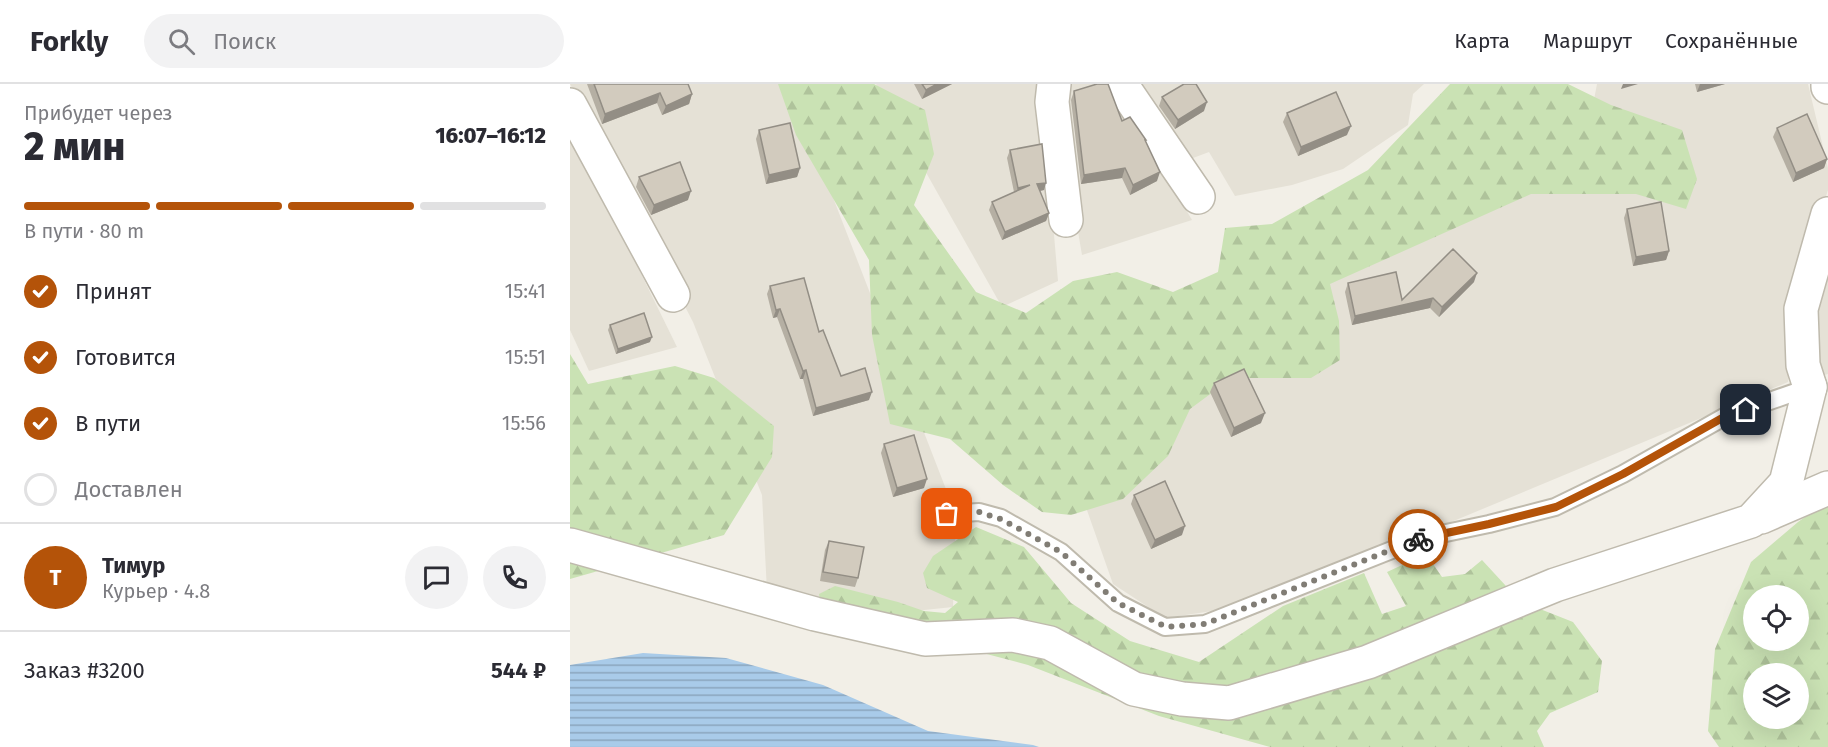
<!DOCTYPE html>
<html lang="ru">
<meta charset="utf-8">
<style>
:root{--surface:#fff;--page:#f2f2f3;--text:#2b2b33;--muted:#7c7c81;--line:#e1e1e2;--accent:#b45309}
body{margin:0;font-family:"Fira Sans",sans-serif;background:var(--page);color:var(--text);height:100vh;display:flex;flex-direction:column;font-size:22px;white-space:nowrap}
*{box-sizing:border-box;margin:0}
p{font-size:20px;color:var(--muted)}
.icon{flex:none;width:33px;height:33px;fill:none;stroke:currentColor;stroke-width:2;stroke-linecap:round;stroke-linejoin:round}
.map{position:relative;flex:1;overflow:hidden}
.details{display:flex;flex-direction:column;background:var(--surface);width:570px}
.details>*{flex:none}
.controls{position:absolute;left:1173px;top:501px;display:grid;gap:12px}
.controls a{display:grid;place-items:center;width:66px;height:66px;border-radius:50%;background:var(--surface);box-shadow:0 6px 24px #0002;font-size:30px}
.pin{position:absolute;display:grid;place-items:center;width:51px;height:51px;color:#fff;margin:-26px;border-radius:12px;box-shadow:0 3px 9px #0006}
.courier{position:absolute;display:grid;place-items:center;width:60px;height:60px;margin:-30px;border:4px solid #b45309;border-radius:50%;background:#fff;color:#222;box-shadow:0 2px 8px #0007}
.summary em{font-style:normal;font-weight:800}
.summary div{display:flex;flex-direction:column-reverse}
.summary{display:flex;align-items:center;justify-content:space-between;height:102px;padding:0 24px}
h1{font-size:39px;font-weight:800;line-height:45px}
.bar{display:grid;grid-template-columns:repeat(4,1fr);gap:9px 6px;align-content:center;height:72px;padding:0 24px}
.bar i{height:8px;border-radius:4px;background:var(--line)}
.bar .selected{background:var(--accent)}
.bar p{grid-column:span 4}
.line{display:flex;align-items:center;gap:15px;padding:0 24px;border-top:2px solid var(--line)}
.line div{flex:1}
.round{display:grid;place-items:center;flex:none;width:63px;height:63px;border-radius:32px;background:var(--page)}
ol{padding:0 24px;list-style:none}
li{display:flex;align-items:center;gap:18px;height:66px}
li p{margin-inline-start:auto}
li .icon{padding:6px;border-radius:50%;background:var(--accent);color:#fff;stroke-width:4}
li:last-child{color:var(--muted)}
li i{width:33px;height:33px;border:3px solid var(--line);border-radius:50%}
header{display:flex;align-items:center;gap:36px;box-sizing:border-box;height:84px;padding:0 30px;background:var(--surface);border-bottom:2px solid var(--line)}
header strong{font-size:28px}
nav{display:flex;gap:33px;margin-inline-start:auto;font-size:21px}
.search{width:420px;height:54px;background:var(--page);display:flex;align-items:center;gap:15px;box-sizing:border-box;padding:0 21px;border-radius:33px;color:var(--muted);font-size:22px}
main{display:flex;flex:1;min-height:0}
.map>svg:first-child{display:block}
.residential{fill:#e5e1d6}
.forest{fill:url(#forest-firs);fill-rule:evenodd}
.water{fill:url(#water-rules)}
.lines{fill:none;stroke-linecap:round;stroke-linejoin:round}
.lane-casing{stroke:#bfbaad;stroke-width:20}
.street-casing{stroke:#bfbaad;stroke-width:36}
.lane{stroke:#fff;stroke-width:16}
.street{stroke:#fff;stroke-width:33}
.wall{fill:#b5afa3}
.shaded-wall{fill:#938e85}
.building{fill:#d2cbbe;stroke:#938e85;stroke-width:1.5}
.done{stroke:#817d75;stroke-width:6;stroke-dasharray:0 10.8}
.route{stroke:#b45309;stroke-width:8}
</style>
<header>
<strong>Forkly</strong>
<div class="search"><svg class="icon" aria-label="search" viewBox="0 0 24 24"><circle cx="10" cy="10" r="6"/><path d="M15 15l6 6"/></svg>Поиск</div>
<nav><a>Карта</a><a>Маршрут</a><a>Сохранённые</a></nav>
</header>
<main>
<section class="details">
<div class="summary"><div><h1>2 мин</h1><p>Прибудет через</p></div><em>16:07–16:12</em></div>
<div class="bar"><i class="selected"></i><i class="selected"></i><i class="selected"></i><i></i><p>В пути · 80 m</p></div>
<ol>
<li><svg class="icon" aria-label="check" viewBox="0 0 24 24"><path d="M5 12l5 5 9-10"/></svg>Принят<p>15:41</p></li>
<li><svg class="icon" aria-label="check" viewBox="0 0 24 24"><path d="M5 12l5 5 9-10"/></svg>Готовится<p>15:51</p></li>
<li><svg class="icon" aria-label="check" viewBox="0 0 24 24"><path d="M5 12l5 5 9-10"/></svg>В пути<p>15:56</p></li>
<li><i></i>Доставлен</li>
</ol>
<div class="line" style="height:108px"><b class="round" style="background:var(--accent);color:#fff">Т</b><div><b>Тимур</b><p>Курьер · 4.8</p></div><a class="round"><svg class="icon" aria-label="chat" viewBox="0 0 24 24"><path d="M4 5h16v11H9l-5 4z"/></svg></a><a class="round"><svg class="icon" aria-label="phone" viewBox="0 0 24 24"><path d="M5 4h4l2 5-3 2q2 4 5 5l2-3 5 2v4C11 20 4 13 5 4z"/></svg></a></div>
<div class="line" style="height:78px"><div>Заказ #3200</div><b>544 ₽</b></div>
</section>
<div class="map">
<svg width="1258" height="663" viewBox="0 0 1258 663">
<defs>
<pattern id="forest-firs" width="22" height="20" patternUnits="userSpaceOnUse" patternTransform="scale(1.5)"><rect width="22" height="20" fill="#cae2b4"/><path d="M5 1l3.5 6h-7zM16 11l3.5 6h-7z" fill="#afc39b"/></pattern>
<pattern id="water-rules" width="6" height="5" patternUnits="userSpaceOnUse" patternTransform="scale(1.5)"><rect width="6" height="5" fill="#a9cbe9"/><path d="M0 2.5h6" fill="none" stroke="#8ba6be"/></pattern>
</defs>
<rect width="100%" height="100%" fill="#f2efe7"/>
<g class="residential">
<path d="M0,0H219L386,431L383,523L335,528L197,507L192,411L123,238Z"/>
<path d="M306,0H471L488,197L432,223Z"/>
<path d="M487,0H538L549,12L622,136L512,171L484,7Z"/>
<path d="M553,0H854L843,10L838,41L773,85L722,101L665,112L639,68L615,77Z"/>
<path d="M1027,0H1238L1258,84V106L1233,183L1218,298L874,441L656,525L595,534L543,500L476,310L1018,47Z"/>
<path d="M0,45L107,263L19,287L0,246Z"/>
<path d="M1258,172V290L1251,292L1245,206Z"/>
</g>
<g class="forest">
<path d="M208,0H304L355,26L364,70L344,121L406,208L456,229L503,197L547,188L603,208L648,188L655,144L702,140L798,86L880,0H998L1041,21L1112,46L1127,95L1116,125L1066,110H961L760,200L769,237L770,276L741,294H662L620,325L598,372L553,415L501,431L472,428L433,401L380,355L320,340L302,251L299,176L226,51Z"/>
<path d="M0,270L18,300L105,282L144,294L204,342L202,373L154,451L0,495Z"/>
<path d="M1258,417V663H1149L1138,647L1145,565L1181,478L1228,438ZM1184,512H1228V556H1184ZM1184,590H1228V634H1184Z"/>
<path d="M406,443L454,463L501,519L560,557L629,578L713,522L794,489L812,530L836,522L817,488L856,470L872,493L895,490L912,476L936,502L965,523L1003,538L1032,577L1028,608L980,629L967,647L974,663H700L589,632L458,581L390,563L250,517L249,510L265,502L328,518L354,527L375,529L388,518L357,504L353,489L363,472Z"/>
</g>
<path class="water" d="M73,569L156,574L253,601L358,647L463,661L469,663H0V581Z"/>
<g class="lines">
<defs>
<path id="lane" d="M377,430L409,428L431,434L491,468L548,519L595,543L635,540L852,454L919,440L985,423L1053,390L1154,333L1240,303"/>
<g id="street">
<path d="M484,0L482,18L496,136"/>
<path d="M551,0L628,113"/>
<path d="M1258,0V3"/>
<path d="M0,21L103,211"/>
<path d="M1240,303L1233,281L1231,225L1258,130"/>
<path d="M1191,433L1258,404"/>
<path d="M0,461L245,530L355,555L443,551L480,559L564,605L612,615L659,619L798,578L985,501L1181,437L1216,399L1240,303"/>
</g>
</defs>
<use href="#lane" class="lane-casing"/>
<use href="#street" class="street-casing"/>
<use href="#lane" class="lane"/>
<use href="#street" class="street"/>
</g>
<g class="wall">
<path d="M17,0H118L122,10L119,20L92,31L87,19L32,40Z"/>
<path d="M344,0H382L352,15Z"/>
<path d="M1125,0H1155L1127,8Z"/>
<path d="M504,7L552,37L575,58L587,97L560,111L552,94L511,100L501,16Z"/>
<path d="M592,13L634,27L605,45L589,22Z"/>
<path d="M717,29L777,51L728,72L713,38Z"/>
<path d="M1207,44L1257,75L1254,84L1223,98L1203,53Z"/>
<path d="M189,46L230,84L227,93L196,100L186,55Z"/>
<path d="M440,66L474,106L470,107L479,129L476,137L432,156L419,126L422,118L444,108L437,74Z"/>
<path d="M69,93L118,116L81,131L66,103Z"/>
<path d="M1057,125L1099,167L1096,176L1063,182L1054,134Z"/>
<path d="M904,198L869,233L860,224L782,241L775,208L778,199L832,216Z"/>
<path d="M200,202L249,248L271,292L299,316L243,332L233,295H230L207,233L203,234L197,210Z"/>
<path d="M40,241L80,258L46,270L38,246Z"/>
<path d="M644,299L691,339L661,353L640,308Z"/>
<path d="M314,360L354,404L323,413L311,369Z"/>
<path d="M564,411L612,451L581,465L561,420Z"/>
<path d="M259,457L288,494L285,503L250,497L255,466Z"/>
</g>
<g class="shaded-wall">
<path d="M367,0H382L352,15L356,6Z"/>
<path d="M1053,0H1068L1051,5Z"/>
<path d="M1130,0H1155L1127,8Z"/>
<path d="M90,9L87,19L32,40L35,30Z"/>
<path d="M122,10L119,20L92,31L96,22Z"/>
<path d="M637,18L634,27L605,45L608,36Z"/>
<path d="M781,42L777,51L728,72L731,63Z"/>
<path d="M1257,75L1254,84L1223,98L1226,89Z"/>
<path d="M230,84L227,93L196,100L199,91Z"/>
<path d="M555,84L552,94L511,100L514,91Z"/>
<path d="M590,88L587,97L560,111L563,101Z"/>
<path d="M476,99L474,106L464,108L467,100Z"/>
<path d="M460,101L445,111L448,104Z"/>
<path d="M121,107L118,116L81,131L84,121Z"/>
<path d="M479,129L476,137L432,156L435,148Z"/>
<path d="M1099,167L1096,176L1063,182L1066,173Z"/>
<path d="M907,189L904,198L869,233L872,223Z"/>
<path d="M863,214L860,224L782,241L785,232Z"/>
<path d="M210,225L207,233L203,234L206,226Z"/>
<path d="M82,253L80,258L46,270L48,265Z"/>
<path d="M236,286L233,295H230L233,287Z"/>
<path d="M302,308L299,316L243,332L246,324Z"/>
<path d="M695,329L691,339L661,353L664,344Z"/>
<path d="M357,395L354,404L323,413L327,404Z"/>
<path d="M615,442L612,451L581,465L585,456Z"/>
</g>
<g class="building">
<path d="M24,0H118L122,10L96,22L90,9L35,30Z"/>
<path d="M352,0H367L356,6Z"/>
<path d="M527,0H538L552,37L560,33L576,56H575L590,88L563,101L555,84L514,91L504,7Z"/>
<path d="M614,0H626L637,18L608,36L592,13Z"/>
<path d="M766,8L781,42L731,63L717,29Z"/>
<path d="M1237,30L1257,75L1226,89L1207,44Z"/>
<path d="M220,39L230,84L199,91L189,46Z"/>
<path d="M472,60L476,99L467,100L479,129L435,148L422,118L460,101L448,104L440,66Z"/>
<path d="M110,78L121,107L84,121L69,93Z"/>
<path d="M1091,118L1099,167L1066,173L1057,125Z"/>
<path d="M883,165L907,189L872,223L863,214L785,232L778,199L826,188L832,216Z"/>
<path d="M234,194L249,248L253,246L271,292L295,284L302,308L246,324L236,286L233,287L210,225L206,226L200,202Z"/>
<path d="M74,229L82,253L48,265L40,241Z"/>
<path d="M674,285L695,329L664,344L644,299Z"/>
<path d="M344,351L357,395L327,404L314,360Z"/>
<path d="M595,397L615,442L585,456L564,411Z"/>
<path d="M259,457L294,463L288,494L253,488Z"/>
</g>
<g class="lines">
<path class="done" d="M377,430L409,428L431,435L491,468L548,519L596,543L635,540L848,455"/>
<path class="route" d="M848,455L919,440L986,423L1053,390L1154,333L1176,326"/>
</g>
</svg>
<div class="controls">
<a><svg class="icon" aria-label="locate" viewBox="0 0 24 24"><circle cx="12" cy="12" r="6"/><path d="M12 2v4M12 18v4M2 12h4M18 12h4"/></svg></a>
<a><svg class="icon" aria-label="layers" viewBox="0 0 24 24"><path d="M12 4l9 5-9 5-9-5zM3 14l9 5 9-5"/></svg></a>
</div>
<div class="pin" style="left:377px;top:430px;background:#ea580c"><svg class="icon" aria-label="bag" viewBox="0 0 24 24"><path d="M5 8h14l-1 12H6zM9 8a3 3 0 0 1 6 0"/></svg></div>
<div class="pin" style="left:1176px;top:326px;background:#1f2937"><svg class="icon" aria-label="home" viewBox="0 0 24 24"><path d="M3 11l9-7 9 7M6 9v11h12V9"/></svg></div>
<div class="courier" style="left:848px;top:455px"><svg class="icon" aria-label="bike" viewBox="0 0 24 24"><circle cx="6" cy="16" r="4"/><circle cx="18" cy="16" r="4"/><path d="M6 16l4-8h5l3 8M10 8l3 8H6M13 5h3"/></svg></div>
</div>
</main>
